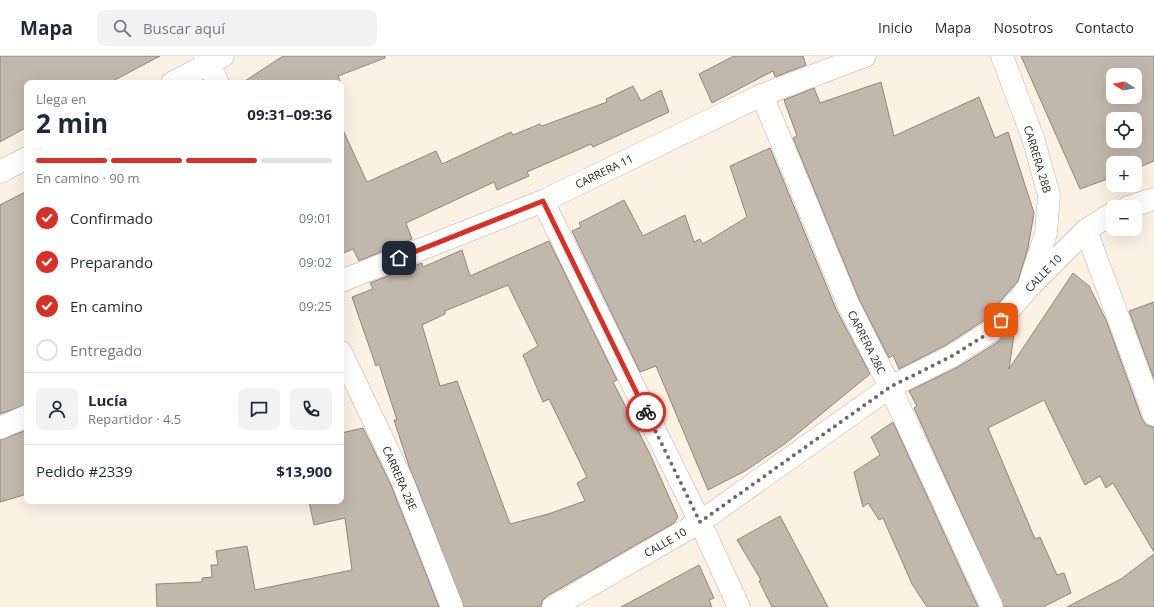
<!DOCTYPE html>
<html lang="es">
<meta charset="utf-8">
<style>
:root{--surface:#fff;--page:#f2f2f3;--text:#1f2937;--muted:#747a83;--line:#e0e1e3;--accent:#d93025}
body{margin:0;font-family:"Open Sans",sans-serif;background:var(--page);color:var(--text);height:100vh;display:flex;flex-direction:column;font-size:15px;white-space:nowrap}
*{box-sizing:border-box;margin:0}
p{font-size:13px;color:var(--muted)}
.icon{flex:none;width:22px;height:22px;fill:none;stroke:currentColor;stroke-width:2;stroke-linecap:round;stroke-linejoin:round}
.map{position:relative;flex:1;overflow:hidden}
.sheet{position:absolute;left:24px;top:24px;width:320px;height:424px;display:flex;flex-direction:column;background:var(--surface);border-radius:8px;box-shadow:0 4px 16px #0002}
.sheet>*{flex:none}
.needle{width:26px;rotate:281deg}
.buttons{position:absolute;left:1106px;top:12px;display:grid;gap:8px}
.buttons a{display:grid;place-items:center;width:36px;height:36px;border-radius:8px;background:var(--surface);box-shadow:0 4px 16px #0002;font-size:20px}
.pin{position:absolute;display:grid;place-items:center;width:34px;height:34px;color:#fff;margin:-17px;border-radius:8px;box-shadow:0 2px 6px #0006}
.courier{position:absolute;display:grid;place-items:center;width:40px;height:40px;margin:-20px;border:3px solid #d93025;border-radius:50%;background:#fff;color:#222;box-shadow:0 1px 5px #0007}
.overview em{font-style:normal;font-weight:700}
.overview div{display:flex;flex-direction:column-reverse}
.overview{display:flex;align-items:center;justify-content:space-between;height:68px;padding:0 12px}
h1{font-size:26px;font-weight:700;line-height:30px}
.bar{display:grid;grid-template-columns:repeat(4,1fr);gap:6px 4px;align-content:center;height:48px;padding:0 12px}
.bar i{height:5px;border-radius:3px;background:var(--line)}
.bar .selected{background:var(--accent)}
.bar p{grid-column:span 4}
.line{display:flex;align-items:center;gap:10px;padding:0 12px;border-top:1px solid var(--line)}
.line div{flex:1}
.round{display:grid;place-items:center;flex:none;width:42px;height:42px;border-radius:8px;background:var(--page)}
ol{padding:0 12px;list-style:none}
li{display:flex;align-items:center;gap:12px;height:44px}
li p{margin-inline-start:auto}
li .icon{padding:4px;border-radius:50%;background:var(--accent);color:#fff;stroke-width:4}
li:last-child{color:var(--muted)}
li i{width:22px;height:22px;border:2px solid var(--line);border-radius:50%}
header{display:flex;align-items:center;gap:24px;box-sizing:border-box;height:56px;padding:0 20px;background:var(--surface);border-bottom:1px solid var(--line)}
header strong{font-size:19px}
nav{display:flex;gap:22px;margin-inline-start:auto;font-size:14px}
.search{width:280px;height:36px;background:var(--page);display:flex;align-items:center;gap:10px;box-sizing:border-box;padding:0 14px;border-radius:8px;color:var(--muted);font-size:15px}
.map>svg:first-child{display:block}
.building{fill:#c1b7aa;stroke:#90867a;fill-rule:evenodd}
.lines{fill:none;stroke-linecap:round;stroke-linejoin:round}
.minor-casing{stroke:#bdb3a7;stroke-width:23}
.minor{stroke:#fff;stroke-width:22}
.done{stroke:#6f6961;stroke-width:4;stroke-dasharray:0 7.2}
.route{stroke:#d93025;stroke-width:5}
.labels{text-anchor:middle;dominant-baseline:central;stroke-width:3;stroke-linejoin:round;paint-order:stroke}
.street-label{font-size:11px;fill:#231f1a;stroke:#fff}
</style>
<header>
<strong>Mapa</strong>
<div class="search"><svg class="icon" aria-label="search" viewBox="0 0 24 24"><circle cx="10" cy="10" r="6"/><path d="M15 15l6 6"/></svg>Buscar aquí</div>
<nav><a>Inicio</a><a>Mapa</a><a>Nosotros</a><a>Contacto</a></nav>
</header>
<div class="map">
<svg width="1154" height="551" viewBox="0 0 1154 551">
<rect width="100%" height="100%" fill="#fcf2e4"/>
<g class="building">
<path d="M0,0H160L109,27H27V71L0,86Z"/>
<path d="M283,0H385V2L338,20L341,27H242Z"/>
<path d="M734,0H803L806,9L775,21L773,15L712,47L699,18Z"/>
<path d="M1021,0H1154V105L1135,113V107H1113V121L1080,133ZM1113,19H1135V41H1113ZM1113,63H1135V85H1113Z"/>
<path d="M881,26L894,80L979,41L995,82L1008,76L1034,157L1028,192L1018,225L983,265L946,289L899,313L893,299L889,302L859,243L793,82L797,80L784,44L814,32L820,47Z"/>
<path d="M633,30L641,45L661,34L669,56L593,91L591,88L527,116L529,120L497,134L494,126L406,167L412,183L359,205L353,193L341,198V70L367,126L436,95L442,108L511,76L513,79L540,68L542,70L607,46L606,43Z"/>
<path d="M770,92L836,253L870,318L786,387L745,415L708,434L656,310L640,316L572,175L581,171L579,167L624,144L643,180L685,159L694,186L700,183L703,188L747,161L730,110Z"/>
<path d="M27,135V348L0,358V149Z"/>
<path d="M549,185L617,324L613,326L649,396L678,461L674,467L547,540L542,545L541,551H464L409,410L394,364H397L379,308L376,310L352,241L373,233L370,227L422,207L423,211L462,194L470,220ZM508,229L538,290L523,299L543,346L549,343L587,421L577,427L585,445L548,458L510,468L457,325L440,330L422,269L445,258V255Z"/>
<path d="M1073,217L1089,230L1106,264L1142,363L1146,369L1154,371V496L1113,427L1106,432L1100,420L1085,429L1044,344L988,372L1035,483L1040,481L1057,519L1064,517L1071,537L1043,551H1004L914,352L917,350L909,335L958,311L998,286L1016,265L1009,313Z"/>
<path d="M1154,246V323L1129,255Z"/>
<path d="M893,366L978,551H927L912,528L883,462L879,464L868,447L863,451L854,416L880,399L871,381Z"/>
<path d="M363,372L391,429L439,551H157L156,528L202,526V522L212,521L211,509H218L216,495L247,490L255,534L352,514L345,462L314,469L309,445H341V377Z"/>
<path d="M27,374V438L0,446V384Z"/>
<path d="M780,460L828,551H772L759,525L761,524L737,484Z"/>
<path d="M1154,498V551H1067L1121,523Z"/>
<path d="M699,509L714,542L709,544L712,551H621Z"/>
</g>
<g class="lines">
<defs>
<g id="minor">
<path d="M205,0L218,27"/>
<path d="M1002,0L1033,82L1049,139L1046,177L1030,226"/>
<path d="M172,27L223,0"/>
<path d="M762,39L848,248L890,331L992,551"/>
<path d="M0,116L27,102"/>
<path d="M543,145L700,466L739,551"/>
<path d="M1128,151L1154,143"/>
<path d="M1086,174L1154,359"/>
<path d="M341,225L543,145L762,39L865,0"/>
<path d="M341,296L402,424L452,551"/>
<path d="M0,372L27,360"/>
<path d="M553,551L700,466L890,331L952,300L991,275L1029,231L1086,174L1113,157"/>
</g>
</defs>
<use href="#minor" class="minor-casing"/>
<use href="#minor" class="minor"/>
</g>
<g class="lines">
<path class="done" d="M646,356L700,466L890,331L952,300L992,275L1001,264"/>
<path class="route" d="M399,202L543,145L646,356"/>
</g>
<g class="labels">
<g class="street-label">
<text transform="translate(1038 103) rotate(73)">CARRERA 28B</text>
<text transform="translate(604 115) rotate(-26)">CARRERA 11</text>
<text transform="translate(1043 217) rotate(-46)">CALLE 10</text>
<text transform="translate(867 286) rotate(63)">CARRERA 28C</text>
<text transform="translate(400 422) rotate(66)">CARRERA 28E</text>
<text transform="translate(665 486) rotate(-30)">CALLE 10</text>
</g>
</g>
</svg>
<div class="buttons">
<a><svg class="needle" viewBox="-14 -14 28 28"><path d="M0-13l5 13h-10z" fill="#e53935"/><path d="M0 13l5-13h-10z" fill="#747a83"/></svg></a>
<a><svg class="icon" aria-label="locate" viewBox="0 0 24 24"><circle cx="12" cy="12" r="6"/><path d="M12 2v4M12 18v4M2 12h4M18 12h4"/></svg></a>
<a>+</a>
<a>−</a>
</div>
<div class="pin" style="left:1001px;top:264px;background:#ea580c"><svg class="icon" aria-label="bag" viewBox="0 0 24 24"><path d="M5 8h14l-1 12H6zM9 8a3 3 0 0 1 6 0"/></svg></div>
<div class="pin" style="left:399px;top:202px;background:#1f2937"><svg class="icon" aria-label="home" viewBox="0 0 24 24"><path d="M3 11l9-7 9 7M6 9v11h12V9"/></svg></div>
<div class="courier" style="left:646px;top:356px"><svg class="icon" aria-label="bike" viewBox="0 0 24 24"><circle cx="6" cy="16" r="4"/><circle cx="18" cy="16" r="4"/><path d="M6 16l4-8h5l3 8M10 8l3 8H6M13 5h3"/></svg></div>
<section class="sheet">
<div class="overview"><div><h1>2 min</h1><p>Llega en</p></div><em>09:31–09:36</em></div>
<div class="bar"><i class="selected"></i><i class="selected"></i><i class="selected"></i><i></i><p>En camino · 90 m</p></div>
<ol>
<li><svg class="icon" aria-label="check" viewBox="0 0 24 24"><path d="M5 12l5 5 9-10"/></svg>Confirmado<p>09:01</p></li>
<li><svg class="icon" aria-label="check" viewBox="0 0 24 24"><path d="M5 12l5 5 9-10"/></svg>Preparando<p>09:02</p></li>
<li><svg class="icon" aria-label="check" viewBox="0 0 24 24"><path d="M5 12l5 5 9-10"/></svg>En camino<p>09:25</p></li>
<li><i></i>Entregado</li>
</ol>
<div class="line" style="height:72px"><a class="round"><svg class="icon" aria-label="person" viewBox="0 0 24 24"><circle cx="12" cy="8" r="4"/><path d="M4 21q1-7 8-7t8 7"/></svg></a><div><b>Lucía</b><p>Repartidor · 4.5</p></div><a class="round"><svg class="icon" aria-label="chat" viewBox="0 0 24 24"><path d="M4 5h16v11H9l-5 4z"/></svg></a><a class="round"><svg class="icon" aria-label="phone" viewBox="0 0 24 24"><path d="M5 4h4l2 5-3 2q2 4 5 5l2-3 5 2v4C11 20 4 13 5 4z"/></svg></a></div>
<div class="line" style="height:52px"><div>Pedido #2339</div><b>$13,900</b></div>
</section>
</div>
